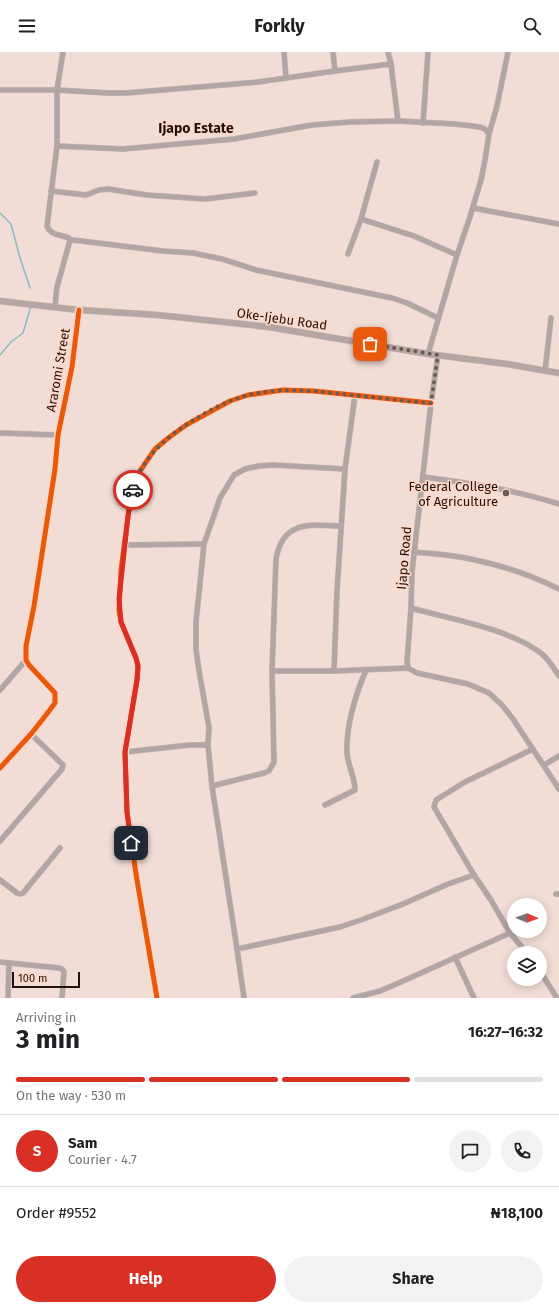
<!DOCTYPE html>
<meta charset="utf-8">
<style>
:root{--surface:#fff;--page:#f2f2f2;--text:#202124;--muted:#757577;--line:#e0e0e0;--accent:#d93025}
body{margin:0;font-family:"Fira Sans",sans-serif;background:var(--page);color:var(--text);height:100vh;display:flex;flex-direction:column;font-size:15px;white-space:nowrap}
*{box-sizing:border-box;margin:0}
p{font-size:13px;color:var(--muted)}
.icon{flex:none;width:22px;height:22px;fill:none;stroke:currentColor;stroke-width:2;stroke-linecap:round;stroke-linejoin:round}
.map{position:relative;height:946px;overflow:hidden}
.side{display:flex;flex-direction:column;background:var(--surface);flex:1}
.side>*{flex:none}
.needle{width:26px;rotate:91deg}
.buttons{position:absolute;left:507px;top:846px;display:grid;gap:8px}
.buttons a{display:grid;place-items:center;width:40px;height:40px;border-radius:50%;background:var(--surface);box-shadow:0 2px 10px #0003;font-size:20px}
.scale{position:absolute;left:12px;bottom:10px;width:68px;box-sizing:border-box;padding-left:4px;border:2px solid #20130e;border-top:0;font-size:11px;line-height:14px;white-space:nowrap;color:#20130e;-webkit-text-stroke:3px #ffd7c9;paint-order:stroke}
.pin{position:absolute;display:grid;place-items:center;width:34px;height:34px;color:#fff;margin:-17px;border-radius:8px;box-shadow:0 2px 6px #0006}
.courier{position:absolute;display:grid;place-items:center;width:40px;height:40px;margin:-20px;border:3px solid #d93025;border-radius:50%;background:#fff;color:#222;box-shadow:0 1px 5px #0007}
.headline em{font-style:normal;font-weight:700}
.headline div{display:flex;flex-direction:column-reverse}
.headline{display:flex;align-items:center;justify-content:space-between;height:68px;padding:0 16px}
h1{font-size:26px;font-weight:700;line-height:30px}
.bar{display:grid;grid-template-columns:repeat(4,1fr);gap:6px 4px;align-content:center;height:48px;padding:0 16px}
.bar i{height:5px;border-radius:3px;background:var(--line)}
.bar .current{background:var(--accent)}
.bar p{grid-column:span 4}
.line{display:flex;align-items:center;gap:10px;padding:0 16px;border-top:1px solid var(--line)}
.line div{flex:1}
.round{display:grid;place-items:center;flex:none;width:42px;height:42px;border-radius:21px;background:var(--page)}
.primary-button{display:flex;gap:8px;margin-top:auto;padding:8px 16px}
.primary-button a{flex:1;height:46px;border-radius:24px;background:var(--accent);color:#fff;font-size:16px;font-weight:700;line-height:46px;text-align:center}
.primary-button a+a{background:var(--page);color:var(--text)}
header{display:flex;justify-content:space-between;align-items:center;height:52px;padding:0 16px;background:var(--surface);font-size:18px;font-weight:700}
.map>svg:first-child{display:block}
.lines{fill:none;stroke-linecap:round;stroke-linejoin:round}
.stream{stroke:#84bec1;stroke-width:1.5}
.minor-casing{stroke:#cab9b4;stroke-width:6}
.major-casing{stroke:#cab9b4;stroke-width:7}
.minor{stroke:#b2a6a5;stroke-width:5}
.major{stroke:#b6a6a3;stroke-width:6}
.cycleway-casing{stroke:#ffd7c9;stroke-width:8}
.cycleway{stroke:#e8590c;stroke-width:5}
.done{stroke:#6a5a54;stroke-width:4;stroke-dasharray:0 7.2}
.route{stroke:#d93025;stroke-width:5}
.poi-dot{fill:#6a5a54;stroke:#ffd7c9;stroke-width:1.5}
.labels{text-anchor:middle;dominant-baseline:central;stroke-width:3;stroke-linejoin:round;paint-order:stroke}
.street-label{font-size:13px;fill:#20130e;stroke:#ffd7c9}
.poi-label{font-size:13px;fill:#20130e;stroke:#ffd7c9;text-anchor:end}
.neighbourhood-label{font-size:14px;font-weight:bold;fill:#20130e;stroke:#ffd7c9}
</style>
<header><svg class="icon" aria-label="menu" viewBox="0 0 24 24"><path d="M4 6h16M4 12h16M4 18h16"/></svg>Forkly<svg class="icon" aria-label="search" viewBox="0 0 24 24"><circle cx="10" cy="10" r="6"/><path d="M15 15l6 6"/></svg></header>
<div class="map">
<svg width="559" height="946" viewBox="0 0 559 946">
<rect width="100%" height="100%" fill="#f2ddd6"/>
<g class="lines">
<g class="stream">
<path d="M0,161L11,172L20,206L30,236"/>
<path d="M0,303L11,290L23,281L31,254"/>
</g>
<defs>
<g id="minor">
<path d="M63,0L57,38V94L47,174C51,184 60,182 69,186L70,189"/>
<path d="M284,0L286,26"/>
<path d="M333,0L335,19L391,12"/>
<path d="M388,0L391,12L398,69"/>
<path d="M0,38H57L108,41H126L258,30L335,19"/>
<path d="M423,71L428,0"/>
<path d="M57,94L123,97L234,87L312,73L350,70L398,69L455,72L480,75L485,77L489,82"/>
<path d="M51,139L86,143L99,138L108,137L147,143L205,147L255,141"/>
<path d="M473,156L559,172"/>
<path d="M361,167L377,110"/>
<path d="M348,202L361,167L414,184L457,203"/>
<path d="M55,255L57,235L69,192L70,189L73,188L163,199L193,201L222,207L256,218L392,246L407,251L438,266"/>
<path d="M428,302L457,203L469,168L481,128L485,108L489,82L497,54L508,0"/>
<path d="M545,319L551,266"/>
<path d="M0,381L58,383"/>
<path d="M423,425C469,431 515,438 559,452"/>
<path d="M124,493L204,492"/>
<path d="M414,500C435,502 455,503 475,508C504,514 533,524 559,537"/>
<path d="M411,556C450,567 511,577 542,602C549,608 554,616 559,624"/>
<path d="M408,616L407,610L411,556L412,520L431,351L438,303"/>
<path d="M272,619H334L337,539L345,417L355,343"/>
<path d="M334,619L408,616L417,621L468,632L489,641L502,653L513,667L559,737"/>
<path d="M0,638L26,608"/>
<path d="M208,693L209,675L199,619L196,597V570L204,492L220,446L234,423L245,417L259,414L273,413L345,417"/>
<path d="M125,700L190,693H208L212,734L237,897"/>
<path d="M544,713L559,704"/>
<path d="M0,716L31,682L46,663L55,651V641L29,613L26,608V594L34,554L55,417L58,383L72,315L79,258"/>
<path d="M212,734L264,721L269,719L274,710L272,619L276,507C283,468 310,473 341,474"/>
<path d="M325,753L355,738C355,725 348,714 347,701C346,673 355,644 366,618"/>
<path d="M0,789L62,717L63,713L31,682"/>
<path d="M0,828L17,841L20,842L23,841L60,796"/>
<path d="M556,842H559"/>
<path d="M527,901L510,881L491,848L474,823L434,755L436,748L465,730L533,697"/>
<path d="M455,905L474,946"/>
<path d="M0,910L59,916L62,917L64,920L62,946"/>
<path d="M540,919L557,946"/>
<path d="M8,946L9,911"/>
<path d="M157,946L136,822L127,760L125,700L137,628L138,614L136,606L121,570L119,558L121,518L130,449L134,433L140,419L155,397L167,387L186,373L230,349L248,343L283,338L314,339L431,351"/>
<path d="M244,946L237,897L340,875L361,868L403,852L448,832L474,823"/>
<path d="M353,946L380,939L401,930L510,881"/>
</g>
<path id="major" d="M0,249L79,258L158,263L269,275L428,302L507,312L559,321"/>
</defs>
<use href="#minor" class="minor-casing"/>
<use href="#major" class="major-casing"/>
<use href="#minor" class="minor"/>
<use href="#major" class="major"/>
<defs>
<g id="cycleway">
<path d="M0,716L31,682L46,663L55,651V641L29,613L26,608V594L34,554L55,417L58,383L72,315L79,258"/>
<path d="M157,946L136,822L127,760L125,700L137,628L138,614L136,606L121,570L119,558L121,518L130,449L134,433L140,419L155,397L167,387L186,373L230,349L248,343L283,338L314,339L431,351"/>
</g>
</defs>
<use href="#cycleway" class="cycleway-casing"/>
<use href="#cycleway" class="cycleway"/>
</g>
<g class="lines">
<path class="done" d="M133,438C139,413 157,394 177,379C193,368 212,356 230,349C266,334 306,338 343,342C373,345 402,349 431,351L438,303L370,292"/>
<path class="route" d="M131,791L127,760L125,700L137,628L138,614L136,606L121,570L119,547L128,464L133,438"/>
</g>
<circle class="poi-dot" cx="506" cy="441" r="4"/>
<g class="labels">
<g class="street-label">
<text transform="translate(282 267) rotate(8)">Oke-Ijebu Road</text>
<text transform="translate(58 318) rotate(-80)">Araromi Street</text>
<text transform="translate(404 506) rotate(-85)">Ijapo Road</text>
</g>
<g class="poi-label">
<text x="498" y="434">Federal College<tspan x="498" dy="15">of Agriculture</tspan></text>
</g>
<g class="neighbourhood-label">
<text x="196" y="76">Ijapo Estate</text>
</g>
</g>
</svg>
<div class="buttons">
<a><svg class="needle" viewBox="-14 -14 28 28"><path d="M0-13l5 13h-10z" fill="#e53935"/><path d="M0 13l5-13h-10z" fill="#757577"/></svg></a>
<a><svg class="icon" aria-label="layers" viewBox="0 0 24 24"><path d="M12 4l9 5-9 5-9-5zM3 14l9 5 9-5"/></svg></a>
</div>
<div class="scale">100 m</div>
<div class="pin" style="left:370px;top:292px;background:#ea580c"><svg class="icon" aria-label="bag" viewBox="0 0 24 24"><path d="M5 8h14l-1 12H6zM9 8a3 3 0 0 1 6 0"/></svg></div>
<div class="pin" style="left:131px;top:791px;background:#1f2937"><svg class="icon" aria-label="home" viewBox="0 0 24 24"><path d="M3 11l9-7 9 7M6 9v11h12V9"/></svg></div>
<div class="courier" style="left:133px;top:438px"><svg class="icon" aria-label="car" viewBox="0 0 24 24"><path d="M5 17H2v-5l4-1 3-4h7l3 4 3 1v5h-3M9 17h6M6 11h13"/><circle cx="7" cy="17" r="2"/><circle cx="17" cy="17" r="2"/></svg></div>
</div>
<section class="side">
<div class="headline"><div><h1>3 min</h1><p>Arriving in</p></div><em>16:27–16:32</em></div>
<div class="bar"><i class="current"></i><i class="current"></i><i class="current"></i><i></i><p>On the way · 530 m</p></div>
<div class="line" style="height:72px"><b class="round" style="background:var(--accent);color:#fff">S</b><div><b>Sam</b><p>Courier · 4.7</p></div><a class="round"><svg class="icon" aria-label="chat" viewBox="0 0 24 24"><path d="M4 5h16v11H9l-5 4z"/></svg></a><a class="round"><svg class="icon" aria-label="phone" viewBox="0 0 24 24"><path d="M5 4h4l2 5-3 2q2 4 5 5l2-3 5 2v4C11 20 4 13 5 4z"/></svg></a></div>
<div class="line" style="height:52px"><div>Order #9552</div><b>₦18,100</b></div>
<div class="primary-button"><a>Help</a><a>Share</a></div>
</section>
